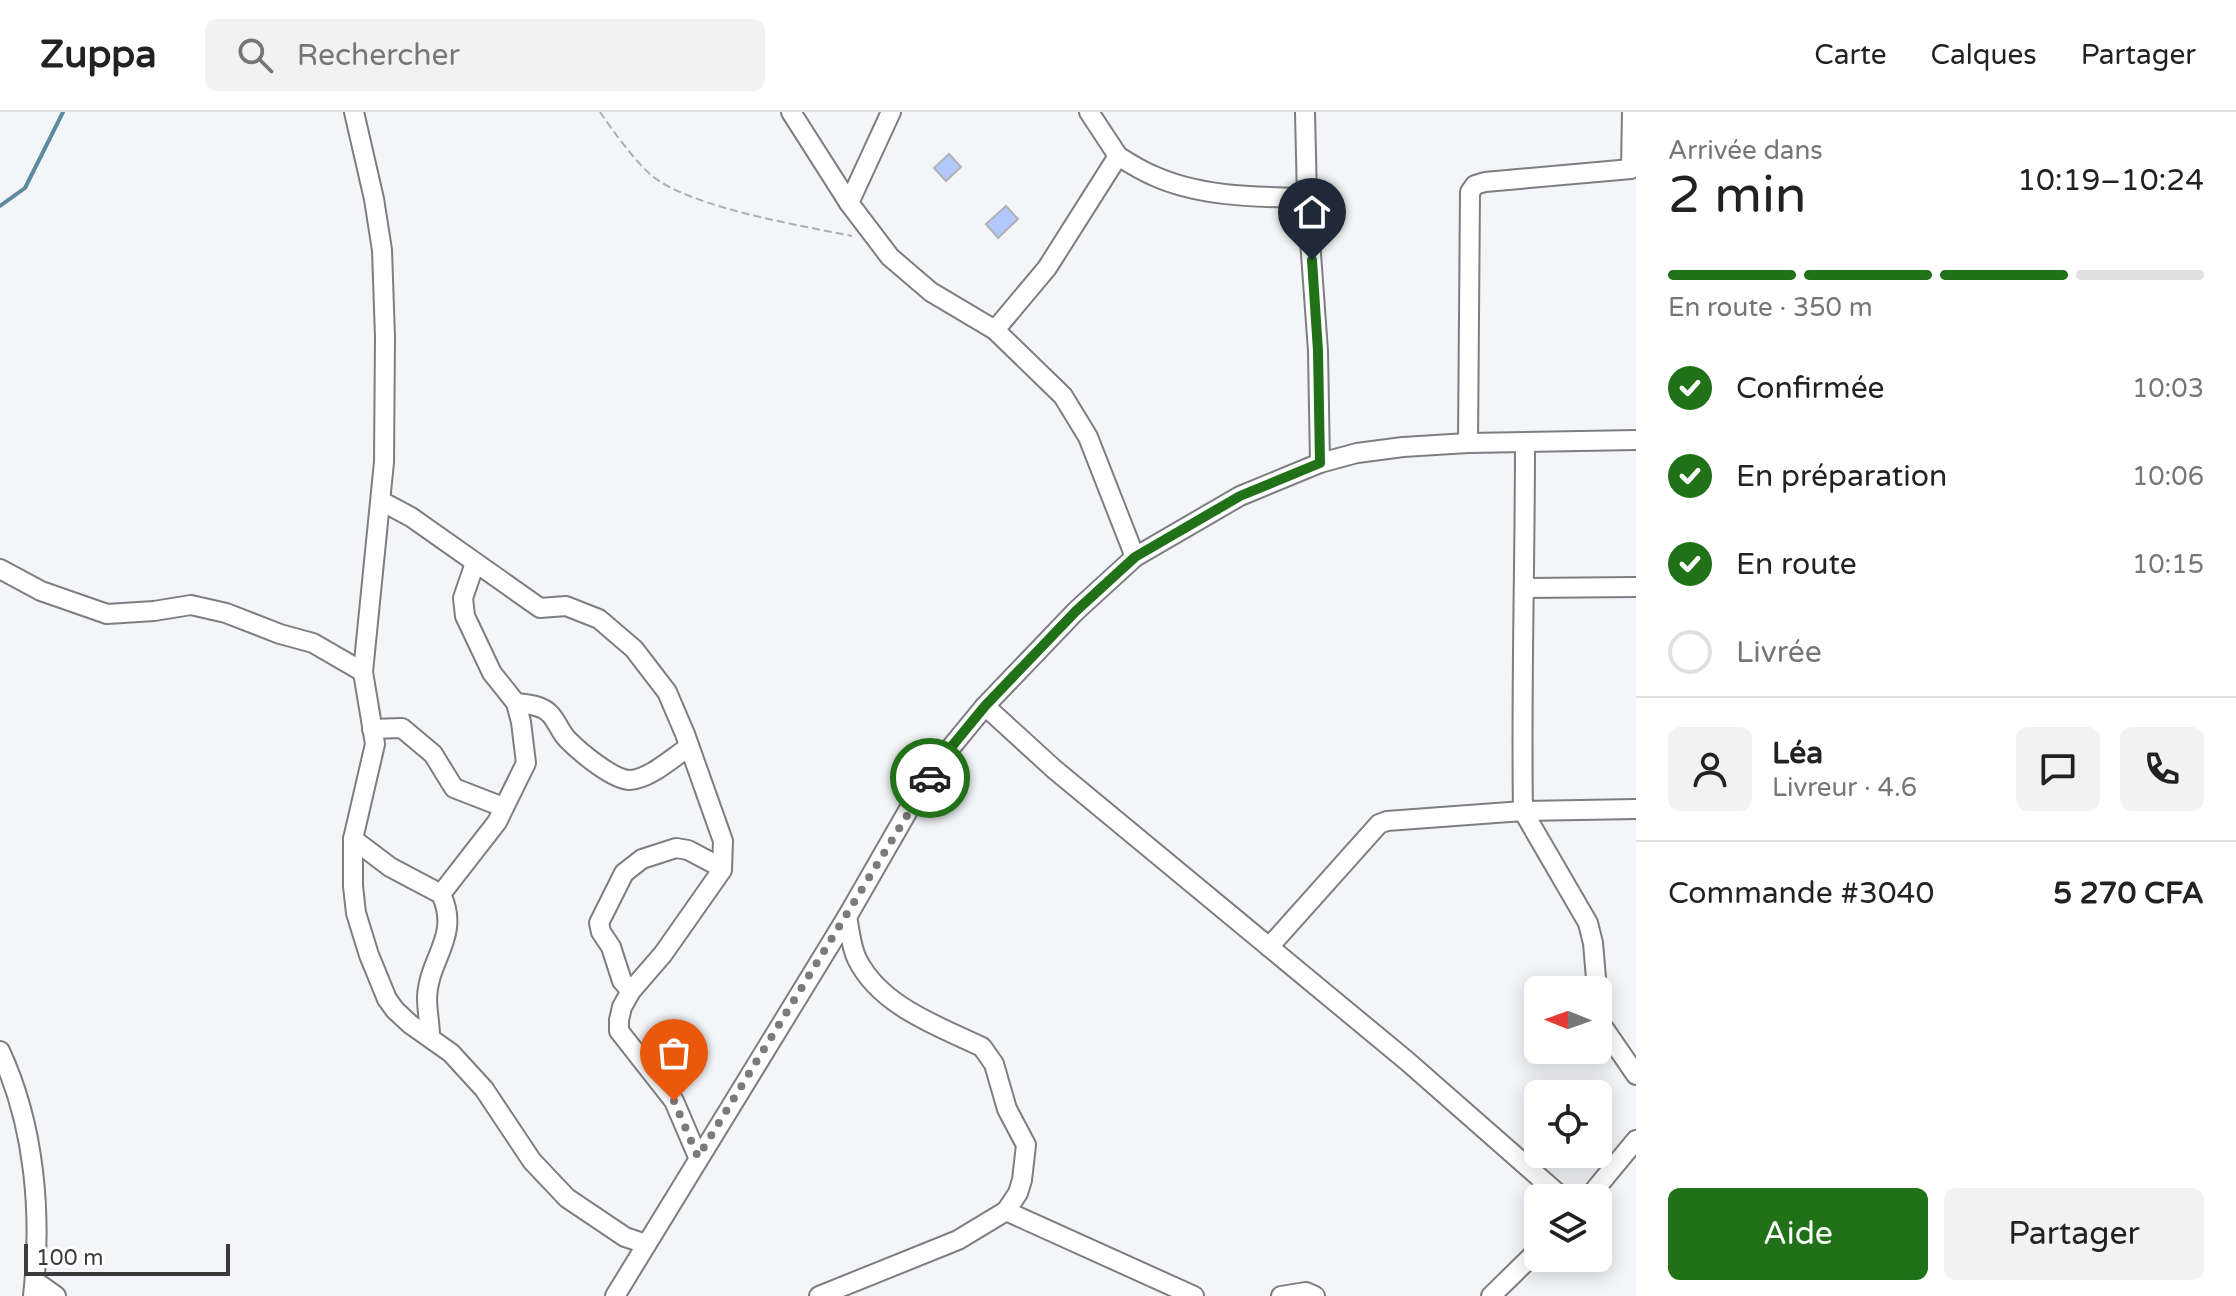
<!DOCTYPE html>
<html lang="fr">
<meta charset="utf-8">
<style>
:root{--surface:#fff;--page:#f2f2f2;--text:#222;--muted:#767676;--line:#e0e0e0;--accent:#217118}
body{margin:0;font-family:"Varela Round",sans-serif;background:var(--page);color:var(--text);height:100vh;display:flex;flex-direction:column;font-size:30px;white-space:nowrap}
*{box-sizing:border-box;margin:0}
p{font-size:26px;color:var(--muted)}
.icon{flex:none;width:44px;height:44px;fill:none;stroke:currentColor;stroke-width:2;stroke-linecap:round;stroke-linejoin:round}
.map{position:relative;flex:1;overflow:hidden}
.drawer{display:flex;flex-direction:column;background:var(--surface);width:600px}
.drawer>*{flex:none}
.needle{width:52px;rotate:271deg}
.tools{position:absolute;left:1524px;top:864px;display:grid;gap:16px}
.tools a{display:grid;place-items:center;width:88px;height:88px;border-radius:12px;background:var(--surface);box-shadow:0 4px 20px #0003;font-size:40px}
.scale{position:absolute;left:24px;bottom:20px;width:206px;box-sizing:border-box;padding-left:8px;border:4px solid #3a3a3b;border-top:0;font-size:22px;line-height:28px;white-space:nowrap;color:#3a3a3b;-webkit-text-stroke:6px #fff;paint-order:stroke}
.pin{position:absolute;display:grid;place-items:center;width:68px;height:68px;color:#fff;margin:-82px -34px;border-radius:50% 50% 50% 0;rotate:-45deg;box-shadow:0 0 8px #0007}
.pin .icon{rotate:45deg}
.courier{position:absolute;display:grid;place-items:center;width:80px;height:80px;margin:-40px;border:6px solid #217118;border-radius:50%;background:#fff;color:#222;box-shadow:0 2px 10px #0007}
.headline em{font-style:normal;font-weight:600}
.headline div{display:flex;flex-direction:column-reverse}
.headline{display:flex;align-items:center;justify-content:space-between;height:136px;padding:0 32px}
h1{font-size:52px;font-weight:600;line-height:60px}
.bar{display:grid;grid-template-columns:repeat(4,1fr);gap:12px 8px;align-content:center;height:96px;padding:0 32px}
.bar i{height:10px;border-radius:6px;background:var(--line)}
.bar .active{background:var(--accent)}
.bar p{grid-column:span 4}
.line{display:flex;align-items:center;gap:20px;padding:0 32px;border-top:2px solid var(--line)}
.line div{flex:1}
.round{display:grid;place-items:center;flex:none;width:84px;height:84px;border-radius:12px;background:var(--page)}
ol{padding:0 32px;list-style:none}
li{display:flex;align-items:center;gap:24px;height:88px}
li p{margin-inline-start:auto}
li .icon{padding:8px;border-radius:50%;background:var(--accent);color:#fff;stroke-width:4}
li:last-child{color:var(--muted)}
li i{width:44px;height:44px;border:4px solid var(--line);border-radius:50%}
.action{display:flex;gap:16px;margin-top:auto;padding:16px 32px}
.action a{flex:1;height:92px;border-radius:12px;background:var(--accent);color:#fff;font-size:32px;font-weight:600;line-height:92px;text-align:center}
.action a+a{background:var(--page);color:var(--text)}
header{display:flex;align-items:center;gap:48px;box-sizing:border-box;height:112px;padding:0 40px;background:var(--surface);border-bottom:2px solid var(--line)}
header strong{font-size:38px}
nav{display:flex;gap:44px;margin-inline-start:auto;font-size:28px}
.search{width:560px;height:72px;background:var(--page);display:flex;align-items:center;gap:20px;box-sizing:border-box;padding:0 28px;border-radius:12px;color:var(--muted);font-size:30px}
main{display:flex;flex:1;min-height:0}
.map>svg:first-child{display:block}
.lines{fill:none;stroke-linecap:round;stroke-linejoin:round}
.stream{stroke:#5d8a9e;stroke-width:4}
.building{fill:#b2c8fd;stroke:#b1b2b5;stroke-width:2}
.minor-casing{stroke:#7d7e81;stroke-width:22}
.path{stroke:#aeafb1;stroke-width:2;stroke-dasharray:8 4;stroke-linecap:butt}
.minor{stroke:#fff;stroke-width:18}
.done{stroke:#7b7b7d;stroke-width:8;stroke-dasharray:0 14.4}
.route{stroke:#217118;stroke-width:10}
</style>
<header>
<strong>Zuppa</strong>
<div class="search"><svg class="icon" aria-label="search" viewBox="0 0 24 24"><circle cx="10" cy="10" r="6"/><path d="M15 15l6 6"/></svg>Rechercher</div>
<nav><a>Carte</a><a>Calques</a><a>Partager</a></nav>
</header>
<main>
<div class="map">
<svg width="1636" height="1184" viewBox="0 0 1636 1184">
<rect width="100%" height="100%" fill="#f4f5f8"/>
<g class="lines">
<path class="stream" d="M0,94L25,76L63,0"/>
</g>
<g class="building">
<path d="M949,42L961,55L946,69L934,56Z"/>
<path d="M1006,94L1018,107L998,126L986,112Z"/>
</g>
<g class="lines">
<defs>
<g id="minor">
<path d="M354,0L374,87L382,138L385,225L384,350L363,560L375,632L353,727V774L356,801L369,843L387,887L395,898L410,912L451,941L484,977L532,1049L567,1086L625,1125L646,1132"/>
<path d="M791,0L849,91"/>
<path d="M891,0L849,91L890,145L931,180L995,218L1063,284L1088,325L1135,445"/>
<path d="M1089,0L1118,44"/>
<path d="M1305,0L1307,86L1318,239L1320,351"/>
<path d="M995,218L1047,156L1118,44C1129,51 1140,58 1152,63C1199,85 1256,85 1307,86"/>
<path d="M1468,331L1470,80L1475,73L1485,70L1631,57L1632,0"/>
<path d="M1525,331C1525,454 1521,577 1523,699L1636,697"/>
<path d="M381,389L411,405L540,496L566,494L599,507L634,537L667,580L685,622L723,729L722,758L663,842L631,879L622,895L619,908V919L674,989L698,1045"/>
<path d="M0,457L41,479L107,502L154,499L191,493L226,501L280,522L313,531L363,560"/>
<path d="M1525,476L1636,475"/>
<path d="M516,591C527,592 542,593 550,602C557,609 560,620 568,628C580,640 613,668 630,668C650,667 673,645 689,635"/>
<path d="M985,594L1054,657L1407,949L1563,1086"/>
<path d="M372,617L402,616L433,642L454,676L503,695"/>
<path d="M353,727L390,755L441,782C461,824 428,847 427,886C427,899 430,912 430,924"/>
<path d="M441,782L497,710L526,651L521,610L516,591L492,561L465,504L463,486L475,451"/>
<path d="M1269,835L1379,712L1387,709L1523,699L1588,811L1593,831L1597,878"/>
<path d="M631,879L622,869L611,835L601,820L599,811L624,761L642,747L676,736L688,738L722,756"/>
<path d="M1598,895L1601,912L1636,963"/>
<path d="M0,939C35,1014 42,1102 33,1184"/>
<path d="M1588,1086L1636,1028"/>
<path d="M1006,1099L1194,1184"/>
<path d="M35,1169L56,1184"/>
<path d="M615,1184L847,805L909,697L948,639L985,594L1076,499L1135,445L1240,384L1320,351L1357,341L1403,335L1468,331L1636,328"/>
<path d="M819,1184L958,1128L1006,1099L1018,1081L1022,1068L1026,1033L1007,997L994,952L982,935C938,914 880,894 857,847C851,835 850,819 847,805"/>
<path d="M1281,1184L1306,1180L1315,1184"/>
<path d="M1491,1184L1538,1138"/>
</g>
</defs>
<use href="#minor" class="minor-casing"/>
<path class="path" d="M600,0C613,19 634,48 651,63C691,96 799,113 852,124"/>
<use href="#minor" class="minor"/>
</g>
<g class="lines">
<path class="done" d="M674,989L698,1045L930,666"/>
<path class="route" d="M930,666L948,639L985,594L1076,499L1135,445L1240,384L1320,351L1318,239L1312,148"/>
</g>
</svg>
<div class="tools">
<a><svg class="needle" viewBox="-14 -14 28 28"><path d="M0-13l5 13h-10z" fill="#e53935"/><path d="M0 13l5-13h-10z" fill="#767676"/></svg></a>
<a><svg class="icon" aria-label="locate" viewBox="0 0 24 24"><circle cx="12" cy="12" r="6"/><path d="M12 2v4M12 18v4M2 12h4M18 12h4"/></svg></a>
<a><svg class="icon" aria-label="layers" viewBox="0 0 24 24"><path d="M12 4l9 5-9 5-9-5zM3 14l9 5 9-5"/></svg></a>
</div>
<div class="scale">100 m</div>
<div class="pin" style="left:674px;top:989px;background:#ea580c"><svg class="icon" aria-label="bag" viewBox="0 0 24 24"><path d="M5 8h14l-1 12H6zM9 8a3 3 0 0 1 6 0"/></svg></div>
<div class="pin" style="left:1312px;top:148px;background:#1f2937"><svg class="icon" aria-label="home" viewBox="0 0 24 24"><path d="M3 11l9-7 9 7M6 9v11h12V9"/></svg></div>
<div class="courier" style="left:930px;top:666px"><svg class="icon" aria-label="car" viewBox="0 0 24 24"><path d="M5 17H2v-5l4-1 3-4h7l3 4 3 1v5h-3M9 17h6M6 11h13"/><circle cx="7" cy="17" r="2"/><circle cx="17" cy="17" r="2"/></svg></div>
</div>
<section class="drawer">
<div class="headline"><div><h1>2 min</h1><p>Arrivée dans</p></div><em>10:19–10:24</em></div>
<div class="bar"><i class="active"></i><i class="active"></i><i class="active"></i><i></i><p>En route · 350 m</p></div>
<ol>
<li><svg class="icon" aria-label="check" viewBox="0 0 24 24"><path d="M5 12l5 5 9-10"/></svg>Confirmée<p>10:03</p></li>
<li><svg class="icon" aria-label="check" viewBox="0 0 24 24"><path d="M5 12l5 5 9-10"/></svg>En préparation<p>10:06</p></li>
<li><svg class="icon" aria-label="check" viewBox="0 0 24 24"><path d="M5 12l5 5 9-10"/></svg>En route<p>10:15</p></li>
<li><i></i>Livrée</li>
</ol>
<div class="line" style="height:144px"><a class="round"><svg class="icon" aria-label="person" viewBox="0 0 24 24"><circle cx="12" cy="8" r="4"/><path d="M4 21q1-7 8-7t8 7"/></svg></a><div><b>Léa</b><p>Livreur · 4.6</p></div><a class="round"><svg class="icon" aria-label="chat" viewBox="0 0 24 24"><path d="M4 5h16v11H9l-5 4z"/></svg></a><a class="round"><svg class="icon" aria-label="phone" viewBox="0 0 24 24"><path d="M5 4h4l2 5-3 2q2 4 5 5l2-3 5 2v4C11 20 4 13 5 4z"/></svg></a></div>
<div class="line" style="height:104px"><div>Commande #3040</div><b>5 270 CFA</b></div>
<div class="action"><a>Aide</a><a>Partager</a></div>
</section>
</main>
